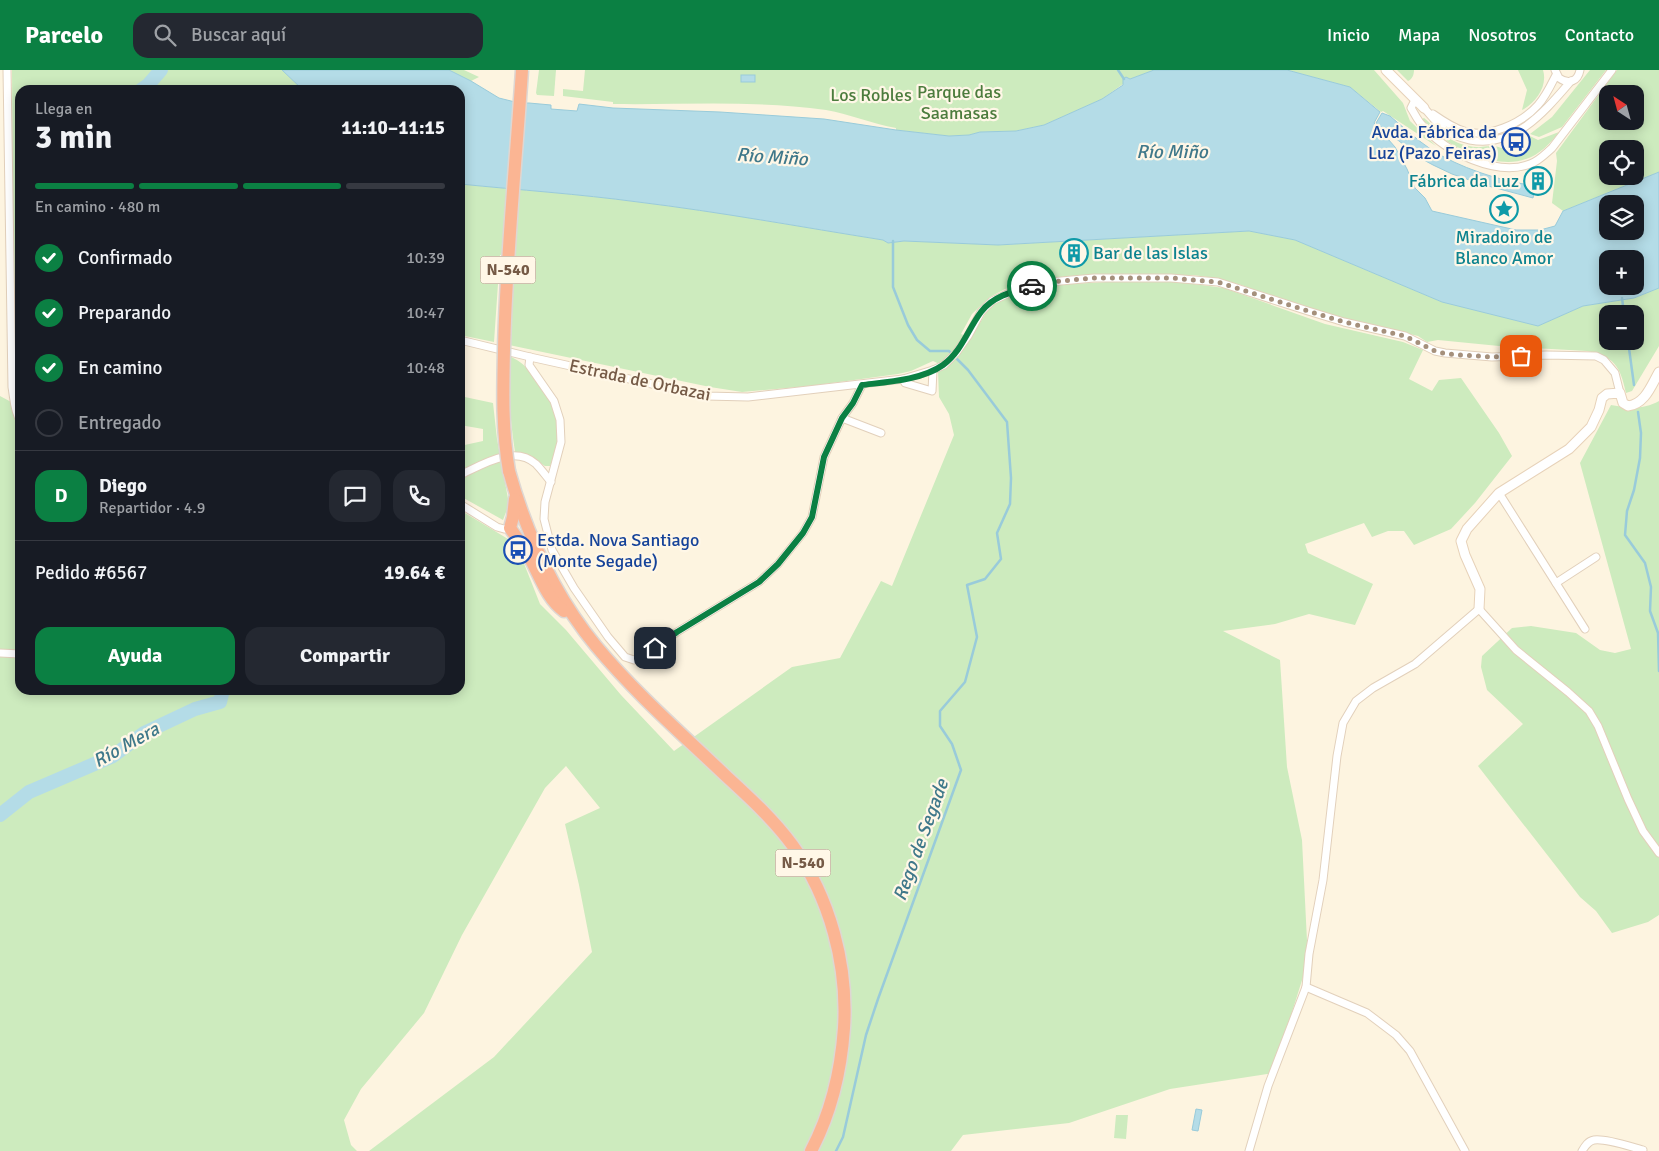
<!DOCTYPE html>
<html lang="es">
<meta charset="utf-8">
<style>
:root{--surface:#171b24;--page:#242831;--text:#f1f3f6;--muted:#9ea1a6;--line:#363941;--accent:#0b8043}
body{margin:0;font-family:Signika,sans-serif;background:var(--page);color:var(--text);height:100vh;display:flex;flex-direction:column;font-size:19px;white-space:nowrap}
*{box-sizing:border-box;margin:0}
p{font-size:16px;color:var(--muted)}
.icon{flex:none;width:28px;height:28px;fill:none;stroke:currentColor;stroke-width:2;stroke-linecap:round;stroke-linejoin:round}
.map{position:relative;flex:1;overflow:hidden}
.drawer{position:absolute;left:15px;top:15px;width:450px;height:610px;display:flex;flex-direction:column;background:var(--surface);border-radius:15px;box-shadow:0 2px 12px #0003}
.drawer>*{flex:none}
.needle{width:32px;rotate:324deg}
.fabs{position:absolute;left:1599px;top:15px;display:grid;gap:10px}
.fabs a{display:grid;place-items:center;width:45px;height:45px;border-radius:10px;background:var(--surface);box-shadow:0 2px 12px #0003;font-size:25px}
.pin{position:absolute;display:grid;place-items:center;width:42px;height:42px;color:#fff;margin:-21px;border-radius:10px;box-shadow:0 2px 8px #0006}
.courier{position:absolute;display:grid;place-items:center;width:50px;height:50px;margin:-25px;border:4px solid #0b8043;border-radius:50%;background:#fff;color:#222;box-shadow:0 1px 6px #0007}
.overview em{font-style:normal;font-weight:700}
.overview div{display:flex;flex-direction:column-reverse}
.overview{display:flex;align-items:center;justify-content:space-between;height:85px;padding:0 20px}
h1{font-size:32px;font-weight:700;line-height:38px}
.bar{display:grid;grid-template-columns:repeat(4,1fr);gap:8px 5px;align-content:center;height:60px;padding:0 20px}
.bar i{height:6px;border-radius:4px;background:var(--line)}
.bar .on{background:var(--accent)}
.bar p{grid-column:span 4}
.line{display:flex;align-items:center;gap:12px;padding:0 20px;border-top:1px solid var(--line)}
.line div{flex:1}
.round{display:grid;place-items:center;flex:none;width:52px;height:52px;border-radius:15px;background:var(--page)}
ol{padding:0 20px;list-style:none}
li{display:flex;align-items:center;gap:15px;height:55px}
li p{margin-inline-start:auto}
li .icon{padding:5px;border-radius:50%;background:var(--accent);color:#fff;stroke-width:4}
li:last-child{color:var(--muted)}
li i{width:28px;height:28px;border:2px solid var(--line);border-radius:50%}
.action{display:flex;gap:10px;margin-top:auto;padding:10px 20px}
.action a{flex:1;height:58px;border-radius:15px;background:var(--accent);color:#fff;font-size:20px;font-weight:700;line-height:58px;text-align:center}
.action a+a{background:var(--page);color:var(--text)}
header{display:flex;align-items:center;gap:30px;box-sizing:border-box;height:70px;padding:0 25px;background:var(--accent);color:#fff}
header strong{font-size:24px}
nav{display:flex;gap:28px;margin-inline-start:auto;font-size:18px}
.search{width:350px;height:45px;background:var(--page);display:flex;align-items:center;gap:12px;box-sizing:border-box;padding:0 18px;border-radius:15px;color:var(--muted);font-size:19px}
.map>svg:first-child{display:block}
.green{fill:#cdebbe;fill-rule:evenodd}
.water{fill:#b4dce7;stroke:#99cbda;fill-rule:evenodd}
.lines{fill:none;stroke-linecap:round;stroke-linejoin:round}
.stream{stroke:#99cbda;stroke-width:2.5}
.river{stroke:#b4dce7;stroke-width:14}
.street-casing{stroke:#e2d0bb;stroke-width:9}
.secondary-casing{stroke:#e7d2b9;stroke-width:11}
.highway-casing{stroke:#ded7d3;stroke-width:15}
.street{stroke:#fff;stroke-width:7}
.secondary{stroke:#fff;stroke-width:9}
.highway{stroke:#fbb593;stroke-width:12}
.highway-bridge-casing{stroke:#ded7d3;stroke-width:15;stroke-linecap:butt}
.highway-bridge{stroke:#fbb593;stroke-width:12}
.done{stroke:#a5907c;stroke-width:5;stroke-dasharray:0 9}
.route{stroke:#0b8043;stroke-width:6}
.labels{text-anchor:middle;dominant-baseline:central;stroke-width:4.5;stroke-linejoin:round;paint-order:stroke}
.shield{fill:#fff7e7;stroke:#9e8976;stroke-width:1}
.shield-label{font-size:16px;font-weight:bold;fill:#755a46}
.park-label{font-size:18px;fill:#4c7c3d;stroke:#fff7e7}
.transit-label{font-size:18px;fill:#164399;stroke:#fff7e7;text-anchor:end}
.culture-label{font-size:18px;fill:#0d838f;stroke:#fff7e7;text-anchor:end}
.street-label{font-size:18px;fill:#755a46;stroke:#fff7e7}
.water-label{font-size:19px;font-style:italic;fill:#3f788a;stroke:#fff7e7}
</style>
<header>
<strong>Parcelo</strong>
<div class="search"><svg class="icon" aria-label="search" viewBox="0 0 24 24"><circle cx="10" cy="10" r="6"/><path d="M15 15l6 6"/></svg>Buscar aquí</div>
<nav><a>Inicio</a><a>Mapa</a><a>Nosotros</a><a>Contacto</a></nav>
</header>
<div class="map">
<svg width="1659" height="1081" viewBox="0 0 1659 1081">
<rect width="100%" height="100%" fill="#fdf4e0"/>
<g class="green">
<path d="M12,0H282L303,20H20V344L14,317Z"/>
<path d="M449,0H464L479,7L471,11Z"/>
<path d="M539,0H556L554,26L537,25L536,23Z"/>
<path d="M585,0H1154L1130,9L1126,7L1123,9V14L1102,29L1044,55L1016,61L980,62L969,65L949,66L896,60V58C872,54 850,44 826,40C755,30 684,35 613,34V32L563,26V19L583,21Z"/>
<path d="M1287,0H1374L1403,33L1410,51L1436,76L1383,41L1381,42L1350,17Z"/>
<path d="M1397,0H1414C1414,5 1412,9 1408,11Z"/>
<path d="M1518,0H1543C1548,16 1536,33 1522,40L1527,20Z"/>
<path d="M1590,0H1606L1562,57L1539,67L1530,64L1552,47Z"/>
<path d="M1617,0H1659V102L1563,141L1552,133L1557,91L1556,83ZM1608,24H1635V51H1608ZM1608,79H1635V106H1608Z"/>
<path d="M1424,48C1440,62 1454,76 1477,77C1485,77 1493,74 1501,78L1518,71L1528,65L1538,70L1559,62C1551,73 1539,85 1526,89C1502,98 1469,85 1448,72C1439,66 1430,57 1422,49Z"/>
<path d="M460,114C519,120 579,124 638,132C720,142 802,157 883,170L888,173L904,171L998,175L1249,161L1295,170L1442,232L1538,256L1583,236L1634,228L1659,218V276L1632,321L1626,323C1620,296 1615,287 1587,281L1499,276L1438,270L1427,272L1418,266L1318,242L1241,215L1215,208L1193,205L1070,206L1005,219L990,227L972,244L961,264L971,268L987,241L1000,230L1021,223L1053,215L1107,212H1179L1224,218L1325,254L1403,272L1423,280L1409,309L1432,321L1439,310L1461,308L1499,363L1512,386L1475,433L1451,459L1414,475L1404,461H1388L1372,467L1364,453L1305,474L1308,483L1373,514L1355,555L1309,544L1275,554L1223,561L1280,590L1287,697L1302,770L1308,891L1273,1003L1170,1019L1069,1053L963,1065L951,1081H369L494,987L592,882L579,815L565,754L600,738L566,696L545,718L462,865L424,943L361,1019L344,1050L351,1075L357,1081H0V326L13,333L20,351V620H460V440L508,469L523,491L540,534L566,560L621,625L674,681L792,597L840,588L881,511L892,516L954,365L949,344L939,327L938,301L946,297L933,291L911,301L898,304L810,316L742,322L710,317L509,275L513,186L500,185L494,272L460,265ZM1608,244H1635V271H1608Z"/>
<path d="M509,286C525,293 530,301 539,315C544,322 549,328 552,335C561,353 559,379 550,396H545L531,387L515,382C510,350 508,318 509,286Z"/>
<path d="M460,326L493,333L497,369L509,434L503,450L460,426V376L483,371V359L460,355Z"/>
<path d="M1659,331V845L1648,852L1612,863L1596,841L1580,827L1478,696L1523,654L1487,620L1481,597L1482,586L1512,558L1531,556L1576,563L1600,580L1615,583L1631,579L1580,393L1611,335C1629,338 1643,340 1659,331Z"/>
<path d="M1116,1045H1128L1126,1069L1114,1068Z"/>
</g>
<g class="water">
<path d="M282,0H449L471,11L499,28L519,33H529L551,35V39L577,41L579,34L613,38L720,42L824,49L896,60L949,66L969,65L980,62L1016,61L1044,55L1102,29L1123,15V9L1126,7L1130,9L1154,0H1287L1350,17L1380,42L1374,53L1395,77L1407,99L1415,118L1425,128L1432,141L1516,160H1540L1555,156L1563,141L1659,102V218L1634,228L1583,236L1538,256L1442,232L1295,170L1249,161L998,175L904,171L888,173L883,170C801,157 720,142 638,132C579,124 519,120 460,114V20H303ZM1608,134H1635V161H1608ZM1608,189H1635V216H1608Z"/>
<rect x="741" y="5" width="14" height="7"/>
<path d="M1382,43L1390,46C1404,58 1417,70 1432,80C1458,97 1500,111 1530,115V117L1535,118L1533,128L1481,114L1452,104L1433,95L1422,89L1376,53Z"/>
<path d="M1196,1039L1202,1040L1198,1061L1192,1060Z"/>
</g>
<g class="lines">
<g class="stream">
<path d="M1118,0L1124,9"/>
<path d="M1622,228L1624,244"/>
<path d="M1628,271L1634,315"/>
<path d="M1638,342L1641,363L1640,388L1634,420L1627,441L1625,465L1645,493L1651,517L1650,541L1658,563L1659,601"/>
<path d="M836,1081L843,1067L866,965L878,929L961,700L952,674L940,656V641L965,612L977,567L967,515L985,509L1001,489L997,463L1010,434L1011,408L1007,352L968,300L949,281H930L917,270L908,255L893,217V171"/>
</g>
<g class="river">
<path d="M141,20L148,15L161,0"/>
<path d="M0,745L29,722L113,686L144,663L195,639L220,632L223,620"/>
</g>
<defs>
<g id="street">
<path d="M7,0L12,317C14,328 14,341 20,350"/>
<path d="M1555,0L1559,8C1569,15 1578,11 1580,0"/>
<path d="M1415,30L1411,38C1415,44 1418,52 1424,57C1445,82 1497,107 1530,94C1539,91 1545,84 1552,78L1612,0"/>
<path d="M1424,38C1431,45 1437,54 1445,60C1453,66 1461,68 1470,70C1514,79 1545,41 1571,11"/>
<path d="M1433,44C1443,51 1453,58 1464,61C1488,69 1522,53 1538,35C1546,26 1551,15 1556,5"/>
<path d="M460,270L530,287L706,326L748,327L903,309L933,300L944,295L956,283L968,266L981,242L992,231L1007,224L1023,219L1050,212L1094,208H1171L1218,212L1308,241L1344,252L1405,266L1435,281L1445,283L1492,287L1546,285L1596,286L1604,290L1615,303L1620,323"/>
<path d="M530,287L529,295L554,331L560,350L561,372L545,432L544,449L552,480L574,518L608,567L625,587L634,590L644,586L677,562L759,512L778,494L803,463L812,447L824,387L842,348L853,333L862,315"/>
<path d="M903,309L905,313L932,321L933,300"/>
<path d="M842,348L881,363"/>
<path d="M460,405C482,395 514,374 536,394C541,399 546,406 551,412"/>
<path d="M1499,423L1585,559"/>
<path d="M460,434L497,457L504,459L510,458"/>
<path d="M1556,513L1596,487"/>
<path d="M0,583L20,584"/>
<path d="M1306,917L1367,943L1396,965L1410,981L1465,1081"/>
<path d="M1249,1081L1268,1016L1306,917L1309,884L1323,810L1337,686L1343,653L1356,631L1373,618L1415,594L1479,539L1516,580L1568,622L1589,641L1598,656L1628,729L1643,761L1659,783"/>
<path d="M1582,1081C1585,1076 1588,1071 1594,1070C1606,1068 1631,1077 1643,1080"/>
</g>
<g id="secondary">
<path d="M1386,0L1424,38"/>
<path d="M1479,539L1480,519L1465,485L1461,471L1467,459L1499,423L1569,379L1591,357L1599,340L1602,328L1607,324L1620,323L1623,333L1628,336C1645,334 1651,316 1659,302"/>
</g>
<g id="highway">
<path d="M509,401C527,465 553,524 596,576C635,623 682,664 726,706C750,728 774,750 793,776C830,828 848,895 844,958C841,1001 831,1043 811,1081"/>
<path d="M515,429L513,447L510,458C517,468 524,478 530,488C540,506 547,529 564,541"/>
</g>
</defs>
<use href="#street" class="street-casing"/>
<use href="#secondary" class="secondary-casing"/>
<use href="#highway" class="highway-casing"/>
<use href="#street" class="street"/>
<use href="#secondary" class="secondary"/>
<use href="#highway" class="highway"/>
<defs>
<path id="highway-bridge" d="M509,401C502,361 503,321 504,280C506,187 516,93 522,0"/>
</defs>
<use href="#highway-bridge" class="highway-bridge-casing"/>
<use href="#highway-bridge" class="highway-bridge"/>
</g>
<g class="lines">
<path class="done" d="M1032,216L1050,212L1094,208H1171L1218,212L1308,241L1344,252L1405,266L1435,281L1446,284L1492,287L1521,286"/>
<path class="route" d="M655,578L677,562L759,512L778,494L803,463L812,447L824,387L842,348L853,333L862,315C887,312 922,310 943,295C962,281 968,259 981,242C993,226 1014,221 1032,216"/>
</g>
<defs>
<symbol id="bus-ring" viewBox="-11 -11 22 22"><circle r="9.5" fill="#fff7e7" stroke="#1a4fb4" stroke-width="1.5"/><path d="M-5-6H5V4H4V6H2V4H-2V6H-4V4H-5ZM-3.5-4V0h7V-4ZM-3.5 1.2v1.5H-2V1.2ZM2 1.2v1.5H3.5V1.2Z" fill="#1a4fb4"/></symbol>
<symbol id="building-ring" viewBox="-11 -11 22 22"><circle r="9.5" fill="#fff7e7" stroke="#0f9aa8" stroke-width="1.5"/><path d="M-4-6H4V6H1V3H-1V6H-4ZM-2.5-4.3h1.7v1.8h-1.7ZM.8-4.3h1.7v1.8H.8ZM-2.5-1h1.7V.8h-1.7ZM.8-1h1.7V.8H.8Z" fill="#0f9aa8"/></symbol>
<symbol id="sight-ring" viewBox="-11 -11 22 22"><circle r="9.5" fill="#fff7e7" stroke="#0f9aa8" stroke-width="1.5"/><path d="M0-6L1.8-2.2L6-1.7L2.9 1.2L3.7 5.4L0 3.3L-3.7 5.4L-2.9 1.2L-6-1.7L-1.8-2.2Z" fill="#0f9aa8"/></symbol>
</defs>
<g fill-rule="evenodd">
<use href="#bus-ring" x="1500" y="56" width="32" height="32"/>
<use href="#building-ring" x="1522" y="95" width="32" height="32"/>
<use href="#sight-ring" x="1488" y="123" width="32" height="32"/>
<use href="#building-ring" x="1058" y="167" width="32" height="32"/>
<use href="#bus-ring" x="502" y="464" width="32" height="32"/>
</g>
<g class="labels">
<g class="shield">
<rect x="480.5" y="186.5" width="55" height="27" rx="4"/>
<rect x="775.5" y="779.5" width="55" height="27" rx="4"/>
</g>
<g class="shield-label">
<text x="508" y="200">N-540</text>
<text x="803" y="793">N-540</text>
</g>
<g class="park-label">
<text x="959" y="22">Parque das<tspan x="959" dy="21">Saamasas</tspan></text>
<text x="871" y="25">Los Robles</text>
</g>
<g class="transit-label">
<text x="1497" y="62">Avda. Fábrica da<tspan x="1497" dy="21">Luz (Pazo Feiras)</tspan></text>
<text x="537" y="470" text-anchor="start">Estda. Nova Santiago<tspan x="537" dy="21">(Monte Segade)</tspan></text>
</g>
<g class="culture-label">
<text x="1519" y="111">Fábrica da Luz</text>
<text x="1504" y="167" text-anchor="middle">Miradoiro de<tspan x="1504" dy="21">Blanco Amor</tspan></text>
<text x="1093" y="183" text-anchor="start">Bar de las Islas</text>
</g>
<g class="street-label">
<text transform="translate(640 310) rotate(12)">Estrada de Orbazai</text>
</g>
<g class="water-label">
<text x="1172" y="82">Río Miño</text>
<text transform="translate(772 87) rotate(4)">Río Miño</text>
<text transform="translate(126 675) rotate(-29)">Río Mera</text>
<text transform="translate(921 770) rotate(-70)">Rego de Segade</text>
</g>
</g>
</svg>
<div class="fabs">
<a><svg class="needle" viewBox="-14 -14 28 28"><path d="M0-13l5 13h-10z" fill="#e53935"/><path d="M0 13l5-13h-10z" fill="#9ea1a6"/></svg></a>
<a><svg class="icon" aria-label="locate" viewBox="0 0 24 24"><circle cx="12" cy="12" r="6"/><path d="M12 2v4M12 18v4M2 12h4M18 12h4"/></svg></a>
<a><svg class="icon" aria-label="layers" viewBox="0 0 24 24"><path d="M12 4l9 5-9 5-9-5zM3 14l9 5 9-5"/></svg></a>
<a>+</a>
<a>−</a>
</div>
<div class="pin" style="left:1521px;top:286px;background:#ea580c"><svg class="icon" aria-label="bag" viewBox="0 0 24 24"><path d="M5 8h14l-1 12H6zM9 8a3 3 0 0 1 6 0"/></svg></div>
<div class="pin" style="left:655px;top:578px;background:#1f2937"><svg class="icon" aria-label="home" viewBox="0 0 24 24"><path d="M3 11l9-7 9 7M6 9v11h12V9"/></svg></div>
<div class="courier" style="left:1032px;top:216px"><svg class="icon" aria-label="car" viewBox="0 0 24 24"><path d="M5 17H2v-5l4-1 3-4h7l3 4 3 1v5h-3M9 17h6M6 11h13"/><circle cx="7" cy="17" r="2"/><circle cx="17" cy="17" r="2"/></svg></div>
<section class="drawer">
<div class="overview"><div><h1>3 min</h1><p>Llega en</p></div><em>11:10–11:15</em></div>
<div class="bar"><i class="on"></i><i class="on"></i><i class="on"></i><i></i><p>En camino · 480 m</p></div>
<ol>
<li><svg class="icon" aria-label="check" viewBox="0 0 24 24"><path d="M5 12l5 5 9-10"/></svg>Confirmado<p>10:39</p></li>
<li><svg class="icon" aria-label="check" viewBox="0 0 24 24"><path d="M5 12l5 5 9-10"/></svg>Preparando<p>10:47</p></li>
<li><svg class="icon" aria-label="check" viewBox="0 0 24 24"><path d="M5 12l5 5 9-10"/></svg>En camino<p>10:48</p></li>
<li><i></i>Entregado</li>
</ol>
<div class="line" style="height:90px"><b class="round" style="background:var(--accent);color:#fff">D</b><div><b>Diego</b><p>Repartidor · 4.9</p></div><a class="round"><svg class="icon" aria-label="chat" viewBox="0 0 24 24"><path d="M4 5h16v11H9l-5 4z"/></svg></a><a class="round"><svg class="icon" aria-label="phone" viewBox="0 0 24 24"><path d="M5 4h4l2 5-3 2q2 4 5 5l2-3 5 2v4C11 20 4 13 5 4z"/></svg></a></div>
<div class="line" style="height:65px"><div>Pedido #6567</div><b>19.64 €</b></div>
<div class="action"><a>Ayuda</a><a>Compartir</a></div>
</section>
</div>
